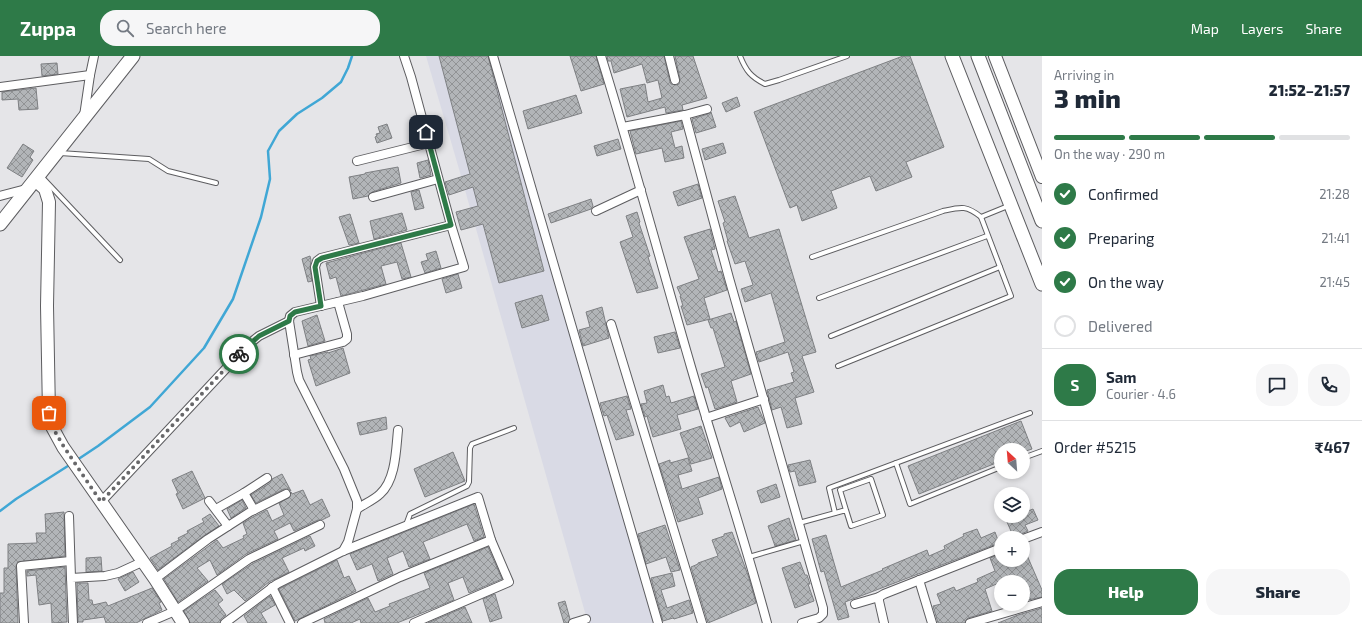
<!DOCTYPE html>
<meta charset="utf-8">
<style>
:root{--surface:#fff;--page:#f6f6f7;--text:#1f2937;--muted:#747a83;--line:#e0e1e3;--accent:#2e7a48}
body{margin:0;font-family:"Exo 2",sans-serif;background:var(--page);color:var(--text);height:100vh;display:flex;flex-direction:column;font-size:15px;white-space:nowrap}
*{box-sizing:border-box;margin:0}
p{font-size:13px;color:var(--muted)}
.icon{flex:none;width:22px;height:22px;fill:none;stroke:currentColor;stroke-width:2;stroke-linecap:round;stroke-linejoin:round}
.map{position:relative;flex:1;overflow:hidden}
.panel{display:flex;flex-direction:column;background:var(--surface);width:320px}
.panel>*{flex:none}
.needle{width:26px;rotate:334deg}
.fabs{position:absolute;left:994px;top:387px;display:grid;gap:8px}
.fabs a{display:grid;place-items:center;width:36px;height:36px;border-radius:50%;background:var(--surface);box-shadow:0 2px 6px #0003;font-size:20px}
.pin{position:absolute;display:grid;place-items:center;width:34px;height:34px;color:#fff;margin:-17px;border-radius:8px;box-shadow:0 2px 6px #0006}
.courier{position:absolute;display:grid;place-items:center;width:40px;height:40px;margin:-20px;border:3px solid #2e7a48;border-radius:50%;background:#fff;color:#222;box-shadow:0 1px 5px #0007}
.headline em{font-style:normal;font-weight:800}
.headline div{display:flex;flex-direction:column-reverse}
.headline{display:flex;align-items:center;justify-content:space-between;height:68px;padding:0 12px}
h1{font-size:26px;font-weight:800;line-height:30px}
.bar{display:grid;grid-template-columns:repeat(4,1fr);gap:6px 4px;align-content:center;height:48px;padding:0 12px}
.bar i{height:5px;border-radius:3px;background:var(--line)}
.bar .selected{background:var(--accent)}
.bar p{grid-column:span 4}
.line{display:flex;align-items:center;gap:10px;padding:0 12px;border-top:1px solid var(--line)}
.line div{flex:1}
.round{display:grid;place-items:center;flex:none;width:42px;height:42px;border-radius:16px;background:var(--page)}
ol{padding:0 12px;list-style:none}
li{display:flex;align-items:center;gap:12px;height:44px}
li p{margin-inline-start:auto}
li .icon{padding:4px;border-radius:50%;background:var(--accent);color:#fff;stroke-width:4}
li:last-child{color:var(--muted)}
li i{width:22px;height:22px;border:2px solid var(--line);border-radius:50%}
.button{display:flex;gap:8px;margin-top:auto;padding:8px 12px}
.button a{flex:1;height:46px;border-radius:16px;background:var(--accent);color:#fff;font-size:16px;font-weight:800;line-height:46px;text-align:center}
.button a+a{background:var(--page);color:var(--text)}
header{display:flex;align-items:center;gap:24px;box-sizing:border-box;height:56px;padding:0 20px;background:var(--accent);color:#fff}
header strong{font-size:19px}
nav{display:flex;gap:22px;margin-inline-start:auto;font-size:14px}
.search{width:280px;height:36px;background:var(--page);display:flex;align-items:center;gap:10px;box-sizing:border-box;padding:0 14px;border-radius:16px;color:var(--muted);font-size:15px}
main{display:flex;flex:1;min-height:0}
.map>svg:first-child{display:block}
.built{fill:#d9dae5}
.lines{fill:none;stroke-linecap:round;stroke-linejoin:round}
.stream{stroke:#40a7d5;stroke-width:2.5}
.building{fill:url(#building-cross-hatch);stroke:#7e8083}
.lane-casing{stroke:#5d5d60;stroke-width:6}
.street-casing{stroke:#5d5d60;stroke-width:10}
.secondary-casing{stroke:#5d5d60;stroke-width:14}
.primary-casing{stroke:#5d5d60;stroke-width:15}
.lane{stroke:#fff;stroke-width:4}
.street{stroke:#fff;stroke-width:8}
.secondary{stroke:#fff;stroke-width:12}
.primary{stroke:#fff;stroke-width:13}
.done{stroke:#68686a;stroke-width:4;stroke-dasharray:0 7.2}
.route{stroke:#2e7a48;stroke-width:5}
</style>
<header>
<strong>Zuppa</strong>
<div class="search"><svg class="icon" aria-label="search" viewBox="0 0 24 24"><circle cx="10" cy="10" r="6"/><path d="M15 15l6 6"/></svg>Search here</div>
<nav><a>Map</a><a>Layers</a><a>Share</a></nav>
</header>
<main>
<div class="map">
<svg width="1042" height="567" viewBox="0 0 1042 567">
<defs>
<pattern id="building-cross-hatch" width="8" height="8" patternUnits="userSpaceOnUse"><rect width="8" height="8" fill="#b2b5b8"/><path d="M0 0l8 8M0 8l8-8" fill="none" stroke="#919395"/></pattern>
</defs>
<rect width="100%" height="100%" fill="#e5e5e8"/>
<path class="built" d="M426,0H498L658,567H588L459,113Z"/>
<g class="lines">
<g class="stream">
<path d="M77,404L98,390L150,351L204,292L233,243L261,161L270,123L268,95L279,75L297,58L322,42L341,26L348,12L352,0"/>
<path d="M0,455L16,443L71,408"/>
</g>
</g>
<g class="building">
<path d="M439,0H488L544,215L499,227L483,168L461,174L456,156L478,150L473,131L449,139L445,126L470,118Z"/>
<path d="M570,0H596L604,28L581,35Z"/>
<path d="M607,0H664L670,26L671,28L676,29L679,28L680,23L675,0H693L707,42L682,49L683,54L666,57L665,51L627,61L620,33L645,28L648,46L662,42L658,24L647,27L642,8L614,17L611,5H608Z"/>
<path d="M903,0H910L944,91L906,106L912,121L876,135L870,120L831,135L837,152L802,165L797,149L790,152L754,56Z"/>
<path d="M57,7L58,18L42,20L41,8Z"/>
<path d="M36,32L38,53L19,54L18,43L2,44V36Z"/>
<path d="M576,39L582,57L528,73L523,55Z"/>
<path d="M737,41L740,50L726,56L722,47Z"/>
<path d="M711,56L716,71L696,77L692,63L708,58Z"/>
<path d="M681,65L683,73L671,76L675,92L682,90L684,102L665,106L662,92L636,98L630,75Z"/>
<path d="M387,68L392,82L377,87L375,81L377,80L376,78L380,77L378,71Z"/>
<path d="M618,83L621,93L597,100L594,90Z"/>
<path d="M723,87L726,97L705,104L702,93Z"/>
<path d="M23,88L34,95L30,101L33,104L22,121L7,112Z"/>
<path d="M428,104L431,119L420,122L417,107Z"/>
<path d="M398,111L401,127L372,136L368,140L353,143L349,121L365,118V117Z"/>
<path d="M698,128L702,142L678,150L673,136Z"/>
<path d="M419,134L424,152L415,154L411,136Z"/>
<path d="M735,140L749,182L779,173L816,296L802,300L814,336L795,342L802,368L787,372L781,351L772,354L767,334L794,326L791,317L794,316L788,296L759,306L756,296L785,286L771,237L745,246L741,233L753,229L745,205L735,208L727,185H728L723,167L725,166L718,145Z"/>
<path d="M591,143L593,150L591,153L551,167L548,158Z"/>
<path d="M637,156L640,166L639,167L650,200L648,201L658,232L637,237L620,186L633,181L626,160Z"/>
<path d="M402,157L407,174L374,183L370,165Z"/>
<path d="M350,158L359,187L349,189L339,161Z"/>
<path d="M710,173L715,193L711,194L718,216L721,215L727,234L704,242L710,263L687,269L681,250H683L680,240H681L677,231L699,223L684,181Z"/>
<path d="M401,187L411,221L402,223L397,206L381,210L386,228L341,240L336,221L330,223L326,207Z"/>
<path d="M436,195L441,212L425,217L421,206L428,204L426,198Z"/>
<path d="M310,200L311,204L310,212L312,225L308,226L302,203Z"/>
<path d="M458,218L462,232L446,237L442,223Z"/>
<path d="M542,239L549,264L522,272L515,247Z"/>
<path d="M602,251L609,282L583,290L579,274L590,271L586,256Z"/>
<path d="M731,257L734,266L736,265L751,318L731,325L737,346L715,353L708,331L706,332L701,318L725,311L713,272H711L708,264Z"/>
<path d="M317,259L325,285L308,290L302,265Z"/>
<path d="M675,276L680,292L658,297L654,281Z"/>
<path d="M343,292L350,317L316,330L308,304L311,303L310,300L328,296V297Z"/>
<path d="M663,329L666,341L669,340L671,347L694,340L698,353L677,359L681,373L653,381L647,360L645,361L641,348L647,347L644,335Z"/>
<path d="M627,340L631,353L626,354L634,379L616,384L607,359L604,360L600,347Z"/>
<path d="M758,351L765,367L744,376L740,366L730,371L725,362Z"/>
<path d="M386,361L387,373L360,379L357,367Z"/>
<path d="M1021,365L1032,393L1023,396V394H1001V405L919,438L908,410Z"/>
<path d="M701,370L712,402L691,408L680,377Z"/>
<path d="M453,396L465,425L425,441L414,413Z"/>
<path d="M688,402L692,415L678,419L682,433L719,421L722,433L698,442L703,458L678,466L659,408L670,404V407Z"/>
<path d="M810,404L816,426L799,430L795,415L790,416L788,409Z"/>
<path d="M192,415L205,442L183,453L176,438L178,437L172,424Z"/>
<path d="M282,418L291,435L287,433H284L256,447L251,439L270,427L272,423Z"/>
<path d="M776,428L780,441L761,447L757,435Z"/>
<path d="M303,434L310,449L322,443L330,460L322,464H318L294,475L290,467L274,475L278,483L246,498L217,519L210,504L197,512L208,525L178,546L164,523L217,484L223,492L244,482L243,480L247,478L243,467L253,461L267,454L272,465L284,459L279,447L290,441L291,436L292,438Z"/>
<path d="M242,444L246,452L231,462L227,453Z"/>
<path d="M474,448L484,481L474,485L467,468L423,486L430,503L409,511L403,495L387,502L393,518L378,525L372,508L357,514L350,498Z"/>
<path d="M1033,453L1038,464L1025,469L1028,475L1021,478L1018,482H1014L1007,466L1023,460V457Z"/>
<path d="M64,456L65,500L18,506L16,510L18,567H0V537H4V512H8V488L37,487L36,477H46L45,458Z"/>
<path d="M210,458L219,470L205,479L158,514L150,502L172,490L171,488L179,484L178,482L188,477L187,475L204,466L202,463Z"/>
<path d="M789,462L796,484L775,490L768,470Z"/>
<path d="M665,469L680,514L671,516L666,501L646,508L638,478Z"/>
<path d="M977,473L981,482L995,476L999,487L845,546L849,561L838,564L824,515L821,516L812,483L826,479L841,531L883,514L882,513L927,494L929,500L945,493L944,490L964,480L963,478Z"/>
<path d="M732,476L749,522L756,547L708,567L691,511L698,508V507L718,500L712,484L724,480V478Z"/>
<path d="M310,480L315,490L305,495L304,492L282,502L289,516L269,526L245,545L234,534L227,538L222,528L252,508Z"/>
<path d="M1023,490L1042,534V541L1028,544L1027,541L1023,543V526H1001L985,533L992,555L968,562L966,564L965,567H938L933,550L941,548L937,538L954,531L956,535L978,526L977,523L995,515L990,502L1001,498V504H1023Z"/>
<path d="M488,491L502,523L469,537L463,521L448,527L454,544L397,567H361L360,563L351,567H325L324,563L368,542L375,556L390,550L389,548L397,545L430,532L424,517Z"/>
<path d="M101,501L102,515L86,516V502Z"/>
<path d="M337,504L344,522L349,520L356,535L295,565L279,533Z"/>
<path d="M800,506L805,519H807L810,528H808L814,545L795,552L782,512Z"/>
<path d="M65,511L67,566L52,567L51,547L39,549L36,519L27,520V515Z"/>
<path d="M133,516L139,526L125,535L118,523Z"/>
<path d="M672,517L675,530L661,534L667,552L689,544L693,557L674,563L673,562L663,565L651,522Z"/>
<path d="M77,527H88L89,544H92L93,549L106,546L108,550L152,532L161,546L159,547L162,554L136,567H106L104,561L83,564V566H78Z"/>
<path d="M215,534L223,544L218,548L226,559L221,563L220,567H190L184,555Z"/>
<path d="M495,538L502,562L490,566L483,543Z"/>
<path d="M270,540L275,549L261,557L267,567H248L244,560Z"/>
<path d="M565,545L570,563L568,567H564L558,547Z"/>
<path d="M465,551L472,567H428Z"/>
<path d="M1042,552V567H998L1018,559Z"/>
</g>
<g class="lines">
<defs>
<g id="lane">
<path d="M740,0C746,15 751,21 765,28L779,24L847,0"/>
<path d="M60,97L149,103L168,115L216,127"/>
<path d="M41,120L120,204"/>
<path d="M981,161L1008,150"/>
<path d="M812,201L943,155C961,151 966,149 981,161L1011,240L838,310"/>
<path d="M819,242L987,180"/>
<path d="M831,280L1000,211"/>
<path d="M1023,402L1042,395"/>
<path d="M896,407L910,448L1001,411"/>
<path d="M835,457L829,432L1030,357"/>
<path d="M799,467L846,454L851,470L883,459L871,423L840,434L846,454"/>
<path d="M406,469L410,458L467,430L469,426L470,392L472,388L514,372"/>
<path d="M749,501L804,485"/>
</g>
<g id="street">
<path d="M493,0L658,567"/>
<path d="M601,0C633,103 661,208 691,311C716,397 744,481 767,567"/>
<path d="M669,0L675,24"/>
<path d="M0,31L90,19"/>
<path d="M685,59L729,222L823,552V558L819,562L802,567"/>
<path d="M84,60L90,19L94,0"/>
<path d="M623,71L685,59L707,53"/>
<path d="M357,105L429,87"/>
<path d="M0,140L26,133"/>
<path d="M373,141L438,123"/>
<path d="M596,155L641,134"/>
<path d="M321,250L315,211L317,205L321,202L451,169"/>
<path d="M611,268L702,567"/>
<path d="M294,299L343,286L347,283V278L338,246"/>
<path d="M706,362L764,343"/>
<path d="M244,437L254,454"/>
<path d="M209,445L228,470"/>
<path d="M101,446L249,288L259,280L289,265"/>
<path d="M216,453L244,437L267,422"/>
<path d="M357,453C364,448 374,444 380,438C396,424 396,393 398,374"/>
<path d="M69,460L71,522"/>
<path d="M1023,483L1042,476"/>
<path d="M343,495L348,486L357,453V445L344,413L299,324L297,316L289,265L290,260L295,256L363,240L464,211L451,169L411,21L404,0"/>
<path d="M155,523L208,483L250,456L286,438"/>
<path d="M919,524L932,567"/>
<path d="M272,531L290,567"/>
<path d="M855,548L879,541"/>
<path d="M24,567L21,510L70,505"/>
<path d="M73,567L71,522L105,520L118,517L142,506"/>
<path d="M147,567L175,555L249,503L320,469"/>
<path d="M225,567L277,528L343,495L478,441L491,484L400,521L302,567"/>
<path d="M414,567L509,526L491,484"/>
<path d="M573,567L586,563"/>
<path d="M884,567L879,545V541L884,538L1001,492"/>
<path d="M970,567L1042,546"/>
</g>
<g id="secondary">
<path d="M995,0L1042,121"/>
<path d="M35,124L45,133L49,146L47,250L49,357L51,369L63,391L155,523L183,567"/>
</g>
<g id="primary">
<path d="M952,0L1042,228"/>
<path d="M978,0L1042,165"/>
<path d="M0,168L133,0"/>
</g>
</defs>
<use href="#lane" class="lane-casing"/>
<use href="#street" class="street-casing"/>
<use href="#secondary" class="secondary-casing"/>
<use href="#primary" class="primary-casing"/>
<use href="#lane" class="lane"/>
<use href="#street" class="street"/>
<use href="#secondary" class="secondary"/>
<use href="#primary" class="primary"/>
</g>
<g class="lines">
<path class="done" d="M49,357L51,369L64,391L101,446L239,298"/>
<path class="route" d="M239,298L259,280L289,265L290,260L295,256L321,250L315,211L317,205L322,202L451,169L426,76"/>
</g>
</svg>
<div class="fabs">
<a><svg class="needle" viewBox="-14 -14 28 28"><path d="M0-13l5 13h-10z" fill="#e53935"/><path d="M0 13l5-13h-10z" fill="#747a83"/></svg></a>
<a><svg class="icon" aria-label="layers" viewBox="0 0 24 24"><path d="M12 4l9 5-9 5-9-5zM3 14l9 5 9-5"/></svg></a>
<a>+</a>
<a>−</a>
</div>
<div class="pin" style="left:49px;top:357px;background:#ea580c"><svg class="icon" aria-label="bag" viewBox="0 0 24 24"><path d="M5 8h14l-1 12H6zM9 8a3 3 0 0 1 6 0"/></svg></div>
<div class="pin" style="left:426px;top:76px;background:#1f2937"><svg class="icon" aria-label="home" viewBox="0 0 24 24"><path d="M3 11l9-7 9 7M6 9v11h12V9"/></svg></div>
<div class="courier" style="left:239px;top:298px"><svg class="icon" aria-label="bike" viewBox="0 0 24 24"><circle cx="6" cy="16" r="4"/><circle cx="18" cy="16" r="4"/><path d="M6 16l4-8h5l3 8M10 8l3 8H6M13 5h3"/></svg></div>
</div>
<section class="panel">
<div class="headline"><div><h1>3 min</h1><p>Arriving in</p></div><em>21:52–21:57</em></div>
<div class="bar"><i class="selected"></i><i class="selected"></i><i class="selected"></i><i></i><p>On the way · 290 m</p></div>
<ol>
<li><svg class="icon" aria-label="check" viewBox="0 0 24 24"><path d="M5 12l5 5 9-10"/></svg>Confirmed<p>21:28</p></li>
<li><svg class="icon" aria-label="check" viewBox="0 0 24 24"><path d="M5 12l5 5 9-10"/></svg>Preparing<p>21:41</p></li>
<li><svg class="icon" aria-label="check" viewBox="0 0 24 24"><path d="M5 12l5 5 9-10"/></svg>On the way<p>21:45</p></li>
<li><i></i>Delivered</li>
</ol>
<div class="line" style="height:72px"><b class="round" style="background:var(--accent);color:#fff">S</b><div><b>Sam</b><p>Courier · 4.6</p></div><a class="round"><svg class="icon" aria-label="chat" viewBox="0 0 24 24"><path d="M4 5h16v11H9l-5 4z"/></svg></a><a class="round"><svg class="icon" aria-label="phone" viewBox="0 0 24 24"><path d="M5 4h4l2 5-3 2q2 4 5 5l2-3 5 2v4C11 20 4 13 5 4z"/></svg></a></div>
<div class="line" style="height:52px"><div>Order #5215</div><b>₹467</b></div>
<div class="button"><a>Help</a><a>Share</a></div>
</section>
</main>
